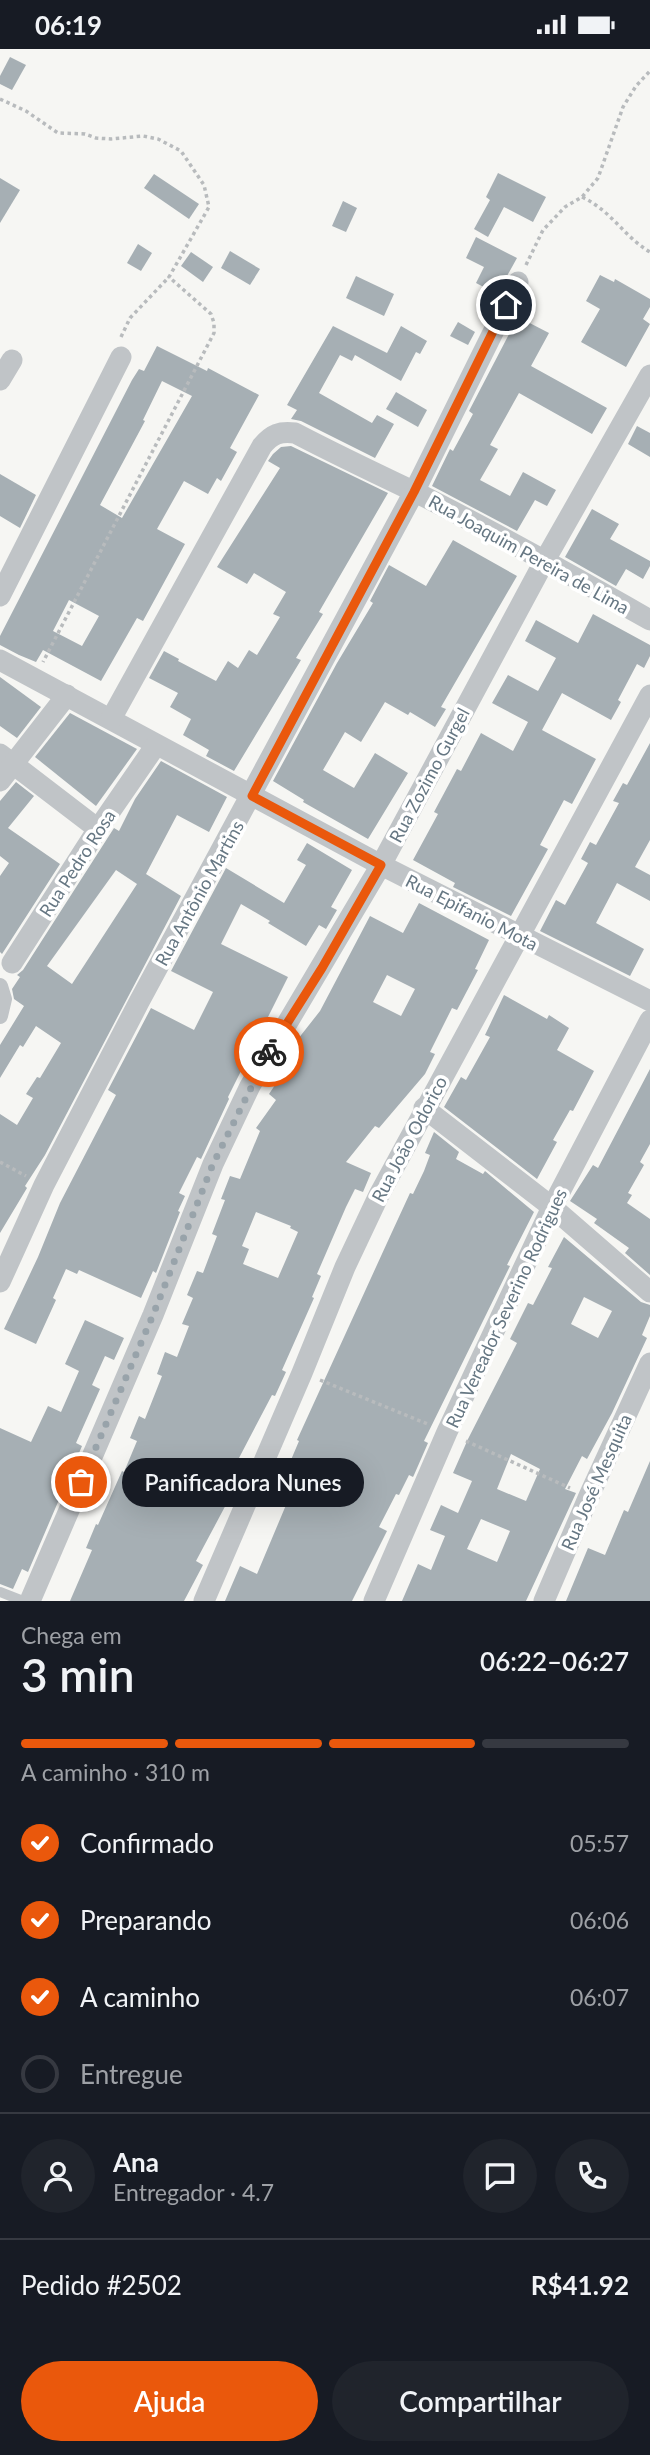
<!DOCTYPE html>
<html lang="pt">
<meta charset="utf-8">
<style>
:root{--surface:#171b24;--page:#20242c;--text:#f1f3f6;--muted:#9ea1a6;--line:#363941;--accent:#ea580c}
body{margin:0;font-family:Lato,sans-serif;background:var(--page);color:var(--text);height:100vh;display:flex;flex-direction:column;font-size:26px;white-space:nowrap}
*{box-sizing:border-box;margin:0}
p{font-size:23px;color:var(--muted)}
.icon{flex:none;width:38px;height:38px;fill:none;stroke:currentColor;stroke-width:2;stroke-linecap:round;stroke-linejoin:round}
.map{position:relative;height:1552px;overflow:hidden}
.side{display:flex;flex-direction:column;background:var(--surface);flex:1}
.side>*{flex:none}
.pin{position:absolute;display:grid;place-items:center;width:60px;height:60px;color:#fff;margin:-30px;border:4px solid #fff;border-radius:50%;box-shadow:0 2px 7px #0007}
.courier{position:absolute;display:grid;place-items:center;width:70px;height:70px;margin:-35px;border:5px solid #ea580c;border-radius:50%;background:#fff;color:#222;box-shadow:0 2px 9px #0007}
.bubble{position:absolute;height:49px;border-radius:24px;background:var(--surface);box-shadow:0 7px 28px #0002;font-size:23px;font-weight:600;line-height:49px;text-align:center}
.headline em{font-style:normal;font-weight:600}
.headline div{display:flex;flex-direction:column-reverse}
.headline{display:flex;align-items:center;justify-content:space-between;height:119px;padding:0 21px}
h1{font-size:46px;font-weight:600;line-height:52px}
.bar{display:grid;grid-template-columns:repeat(4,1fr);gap:10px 7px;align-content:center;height:84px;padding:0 21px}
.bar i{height:9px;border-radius:5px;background:var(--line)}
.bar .on{background:var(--accent)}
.bar p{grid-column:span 4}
.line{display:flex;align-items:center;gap:18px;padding:0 21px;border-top:2px solid var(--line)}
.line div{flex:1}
.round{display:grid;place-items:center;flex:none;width:74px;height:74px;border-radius:37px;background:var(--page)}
ol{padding:0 21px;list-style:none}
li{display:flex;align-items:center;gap:21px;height:77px}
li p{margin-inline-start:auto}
li .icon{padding:7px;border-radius:50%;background:var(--accent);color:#fff;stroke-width:4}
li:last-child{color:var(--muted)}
li i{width:38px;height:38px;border:4px solid var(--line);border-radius:50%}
.primary-button{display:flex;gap:14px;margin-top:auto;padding:14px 21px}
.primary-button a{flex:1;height:80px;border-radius:42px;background:var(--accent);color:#fff;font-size:28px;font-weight:600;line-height:80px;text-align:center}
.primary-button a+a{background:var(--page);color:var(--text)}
.status{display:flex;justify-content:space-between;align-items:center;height:49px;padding:0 35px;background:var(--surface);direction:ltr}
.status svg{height:19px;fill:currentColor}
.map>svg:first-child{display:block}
.building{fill:#a6afb4;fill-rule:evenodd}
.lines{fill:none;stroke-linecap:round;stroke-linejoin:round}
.path{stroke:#b8bbbd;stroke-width:3.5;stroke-dasharray:3.5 3.5;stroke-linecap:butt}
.service{stroke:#c0c4c7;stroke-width:10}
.pedestrian{stroke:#c0c4c7;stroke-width:16}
.minor{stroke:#c0c4c7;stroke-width:21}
.done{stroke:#98a3aa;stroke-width:7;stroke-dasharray:0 12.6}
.route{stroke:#ea580c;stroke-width:9}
.labels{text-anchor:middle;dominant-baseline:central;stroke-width:7;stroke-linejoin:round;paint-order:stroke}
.street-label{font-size:18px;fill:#667783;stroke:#fff}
</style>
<div class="status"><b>06:19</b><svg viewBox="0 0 49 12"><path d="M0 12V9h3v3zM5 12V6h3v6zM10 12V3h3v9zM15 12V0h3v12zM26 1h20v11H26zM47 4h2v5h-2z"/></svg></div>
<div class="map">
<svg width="650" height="1552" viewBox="0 0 650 1552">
<rect width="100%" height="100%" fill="#f6f6f3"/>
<g class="building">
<path d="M10,8L26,16L12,41L0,35V27Z"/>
<path d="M498,124L546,148L533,173L504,158L488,188L474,180L490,151L486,148Z"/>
<path d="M154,125L199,155L189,170L144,139Z"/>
<path d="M0,129L20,141L0,174Z"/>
<path d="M343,152L357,159L346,183L332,177Z"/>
<path d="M476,188L517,209L497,245L476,234L484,218L466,209Z"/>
<path d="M138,195L152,204L141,222L127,214Z"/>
<path d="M230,202L260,220L250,236L221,219Z"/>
<path d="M191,203L213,218L203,233L181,217Z"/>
<path d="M600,226L614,233L615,230L650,250V258L643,270L650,275L626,318L581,293L600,260L586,252Z"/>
<path d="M356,227L394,245L384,267L346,249Z"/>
<path d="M518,268L549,284L531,317L607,359L592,385L519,344L490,396L498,400L480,431L510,447L523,423L556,441L547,457L535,451L517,482L432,437L450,400L453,402L473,365L469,362Z"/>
<path d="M458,273L475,283L468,296L450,287Z"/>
<path d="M333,277L387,304L401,277L427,292L420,305L416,303L401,332L355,306L352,312L340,306L319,344L372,374L377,366L394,375L375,409L301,372L291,370L297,361L287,356Z"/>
<path d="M157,297L207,322L208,319L259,346L230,399L237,403L221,432L217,429L208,445L184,432L157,480L185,495L143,572L137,569L101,632L43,601L36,613L19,606L0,596V587L132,331L139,320L144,322ZM162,332L192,347L122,469L100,456L145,372L143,371ZM69,551L99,567L82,597L53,582Z"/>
<path d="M396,343L427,361L418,378L386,360Z"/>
<path d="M637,377L650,384V408L628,395Z"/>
<path d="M291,397L388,444L319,563L323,565L296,609L301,611L234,722L206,707L209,701L183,686L191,670L170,658L178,644L149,629L164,602L179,610L178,612L216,632L228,612L238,619L249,601L257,606L280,568L273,565L286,543L254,524L247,535L217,518L280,419L268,412L273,405L281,398Z"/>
<path d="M0,425L36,446L20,479L0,467Z"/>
<path d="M592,460L619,475L610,490L650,512V517L643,530L626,520L616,537L565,508Z"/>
<path d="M453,491L517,527L441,658L446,660L435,678L410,663L408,666L385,653L361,693L345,683L323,721L354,739L375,704L408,724L368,790L303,753L304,751L273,732L337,614L373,554L370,552L389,516L426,537Z"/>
<path d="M593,565L650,596V607L644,619L637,615L618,651L621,653L611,671L562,644L542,681L596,710L572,755L564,751L540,796L548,800L511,867L453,838L455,834L413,811L438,765L434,763L457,720L461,722L481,684L513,702L528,673L492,654L508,626L538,642L556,609L525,592L536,571L578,594Z"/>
<path d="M0,628L41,658L17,689L0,677Z"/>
<path d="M70,664L137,700L96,757L35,708Z"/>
<path d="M650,694V791L635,818L650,826V852L617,834L596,874L644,900L630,927L540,882L556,851L565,856L588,814L581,810L590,793L596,796L619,754L613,752L623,734L627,736Z"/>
<path d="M161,712L227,748L209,783L177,766L146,825L181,847L45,1106L25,1137L27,1139L0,1184V1065L17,1076L33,1049L26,1045L37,1028L40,1029L61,994L36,977L23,998L20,996L0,1029V996L24,957L14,950L12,940L20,928L17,926L23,921L114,779L119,782L135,750ZM116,821L137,835L72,935L47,917Z"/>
<path d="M16,733L34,747L8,779L60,815L2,905L0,903V827L9,814L0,807V752Z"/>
<path d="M307,794L352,821L331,858L337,861L326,880L319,876L306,897L268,874L270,872L241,855L221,895L288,928L228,1048L229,1050L201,1110L197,1108L179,1144L185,1147L178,1162L180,1163L156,1224L153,1222L141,1249L79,1221L77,1225L66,1220L53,1249L56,1251L36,1295L4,1280L38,1208L60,1154L116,1046L108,1041L151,959L194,981L213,943L171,922L226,819L284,854L306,816L297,811Z"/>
<path d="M419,854L489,891L475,920L478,921L457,961L452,959L430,1003L435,1005L425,1025L379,1079L375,1077L346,1113L371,1124L363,1143L355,1140L346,1158L317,1225L321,1227L312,1248L314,1249L282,1321L286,1323L275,1347L272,1346L228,1430L237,1435L196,1512L203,1516L184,1552H70L92,1501L86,1499L96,1475L98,1476L122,1422L124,1423L137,1392L130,1389L139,1367L145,1370L162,1327L157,1325L165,1303L177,1308L189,1277L182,1275L193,1249L187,1246L197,1222L203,1224L217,1187L212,1185L225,1151L221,1150L230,1127L240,1130L260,1082L256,1079L276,1051L269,1045L279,1030L275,1027L300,992L298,990L320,962L370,867L403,884ZM387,926L415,940L401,967L373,953ZM256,1163L291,1177L290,1179L298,1183L278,1229L243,1215L249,1200L242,1197Z"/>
<path d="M504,946L547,970L549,966L569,979L557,1001L594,1022L573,1062L570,1061L553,1091L557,1093L537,1130L444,1058L461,1028L466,1031L490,988L485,986Z"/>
<path d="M650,1020V1095L640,1113L644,1116L628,1144L632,1146L627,1154L650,1170V1226L625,1204L629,1199L594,1174L597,1170L570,1152L593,1116L598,1119Z"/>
<path d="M434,1083L459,1103L456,1110L483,1125L485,1122L534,1163L507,1216L510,1217L424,1392L428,1394L414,1426L413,1428L409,1426L399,1446L396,1445L379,1478L387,1482L352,1552H225L240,1517L257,1525L286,1456L274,1451L299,1392L297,1391L392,1183L410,1144L413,1145L424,1122L430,1106L425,1104Z"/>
<path d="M564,1188L641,1253L650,1256V1267L642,1286L647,1289L612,1364L587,1410L582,1407L565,1440L576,1444L526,1552H402L418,1515L431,1521L445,1487L430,1481L441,1456L458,1464L472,1432L453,1424L468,1390L517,1294L510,1290L528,1254L533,1256L552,1219L548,1218ZM584,1248L612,1262L598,1289L571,1275ZM511,1405L540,1420L526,1452L497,1440ZM481,1470L510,1482L497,1513L467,1500Z"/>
<path d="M85,1271L124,1289L114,1311L105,1307L92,1336L100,1340L76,1394L82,1397L28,1523L22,1520L13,1540L0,1535V1379L31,1393L48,1357L61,1363L79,1322L65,1315Z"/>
<path d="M650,1412V1552H566L588,1499L605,1506L624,1461L628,1463Z"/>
</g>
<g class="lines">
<g class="path">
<path d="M0,50L26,62L58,84L85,85L96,89L111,90L143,87L158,90L181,102L204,136L209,158L169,228L211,265L214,274V284L43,613"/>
<path d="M582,148C613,163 623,187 650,203"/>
<path d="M526,216L543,181L565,158L582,148L598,129L623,58L636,37L650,22"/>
<path d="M121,288L130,269L169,228"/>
<path d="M0,1113L26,1127"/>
<path d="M320,1331L430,1376"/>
<path d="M466,1392L570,1439"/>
</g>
<path class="service" d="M0,1543L23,1552"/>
<path class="pedestrian" d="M0,937L4,950L0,967"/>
<g class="minor">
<path d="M0,331L12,311"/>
<path d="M0,547L121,308"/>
<path d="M0,611L381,816L650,952"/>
<path d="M111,670L262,397C272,385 280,382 295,384C335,405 375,424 415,443C495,483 573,527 650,571"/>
<path d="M0,705L98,780"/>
<path d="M0,732L67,646"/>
<path d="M12,914L98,780L156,696"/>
<path d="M424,1059L552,1158L650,1243"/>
<path d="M0,1233L44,1136L139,953L414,443L518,233"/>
<path d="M30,1552L153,1266L213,1115L250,1037L381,816L545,511L650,326"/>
<path d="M204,1552L302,1324L345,1218L379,1146L650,646"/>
<path d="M374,1552L447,1383L552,1158L650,971"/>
<path d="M544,1552L589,1447L650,1314"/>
</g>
</g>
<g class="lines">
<path class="done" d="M81,1433L153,1266L213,1115L269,1003"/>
<path class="route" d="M269,1003L322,919L381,816L252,747L414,443L506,256"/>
</g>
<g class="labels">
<g class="street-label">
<text transform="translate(529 505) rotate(29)">Rua Joaquim Pereira de Lima</text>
<text transform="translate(429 726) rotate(-62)">Rua Zozimo Gurgel</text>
<text transform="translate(77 814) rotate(-57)">Rua Pedro Rosa</text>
<text transform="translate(199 844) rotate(-61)">Rua Antônio Martins</text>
<text transform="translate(472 863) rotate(27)">Rua Epifanio Mota</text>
<text transform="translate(409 1090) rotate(-62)">Rua João Odorico</text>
<text transform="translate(506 1259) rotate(-65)">Rua Vereador Severino Rodrigues</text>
<text transform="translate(596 1433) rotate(-66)">Rua José Mesquita</text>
</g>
</g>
</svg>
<div class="pin" style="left:81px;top:1433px;background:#ea580c"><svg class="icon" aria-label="bag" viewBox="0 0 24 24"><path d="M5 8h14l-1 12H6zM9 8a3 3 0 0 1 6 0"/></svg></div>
<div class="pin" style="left:506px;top:256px;background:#1f2937"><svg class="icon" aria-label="home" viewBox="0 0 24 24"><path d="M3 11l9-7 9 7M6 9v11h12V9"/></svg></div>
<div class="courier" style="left:269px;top:1003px"><svg class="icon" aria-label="bike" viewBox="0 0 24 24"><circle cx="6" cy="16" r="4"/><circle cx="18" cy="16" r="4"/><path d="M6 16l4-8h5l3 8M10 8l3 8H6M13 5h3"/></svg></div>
<div class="bubble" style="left:122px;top:1409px;width:242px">Panificadora Nunes</div>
</div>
<section class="side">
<div class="headline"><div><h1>3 min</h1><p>Chega em</p></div><em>06:22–06:27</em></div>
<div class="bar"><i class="on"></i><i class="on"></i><i class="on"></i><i></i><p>A caminho · 310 m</p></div>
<ol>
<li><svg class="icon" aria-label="check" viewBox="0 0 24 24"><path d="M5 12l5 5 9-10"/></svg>Confirmado<p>05:57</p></li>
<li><svg class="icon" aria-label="check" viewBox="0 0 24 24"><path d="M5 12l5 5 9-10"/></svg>Preparando<p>06:06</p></li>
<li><svg class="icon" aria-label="check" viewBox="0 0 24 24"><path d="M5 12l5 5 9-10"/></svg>A caminho<p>06:07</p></li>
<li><i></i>Entregue</li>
</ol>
<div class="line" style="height:126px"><a class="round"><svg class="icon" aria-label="person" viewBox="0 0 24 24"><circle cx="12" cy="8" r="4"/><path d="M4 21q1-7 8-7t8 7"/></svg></a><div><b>Ana</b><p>Entregador · 4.7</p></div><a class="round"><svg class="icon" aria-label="chat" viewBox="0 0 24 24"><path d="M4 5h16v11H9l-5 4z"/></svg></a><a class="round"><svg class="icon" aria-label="phone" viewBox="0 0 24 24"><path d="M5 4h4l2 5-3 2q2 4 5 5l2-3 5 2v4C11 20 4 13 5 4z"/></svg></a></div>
<div class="line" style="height:91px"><div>Pedido #2502</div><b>R$41.92</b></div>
<div class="primary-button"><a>Ajuda</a><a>Compartilhar</a></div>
</section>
